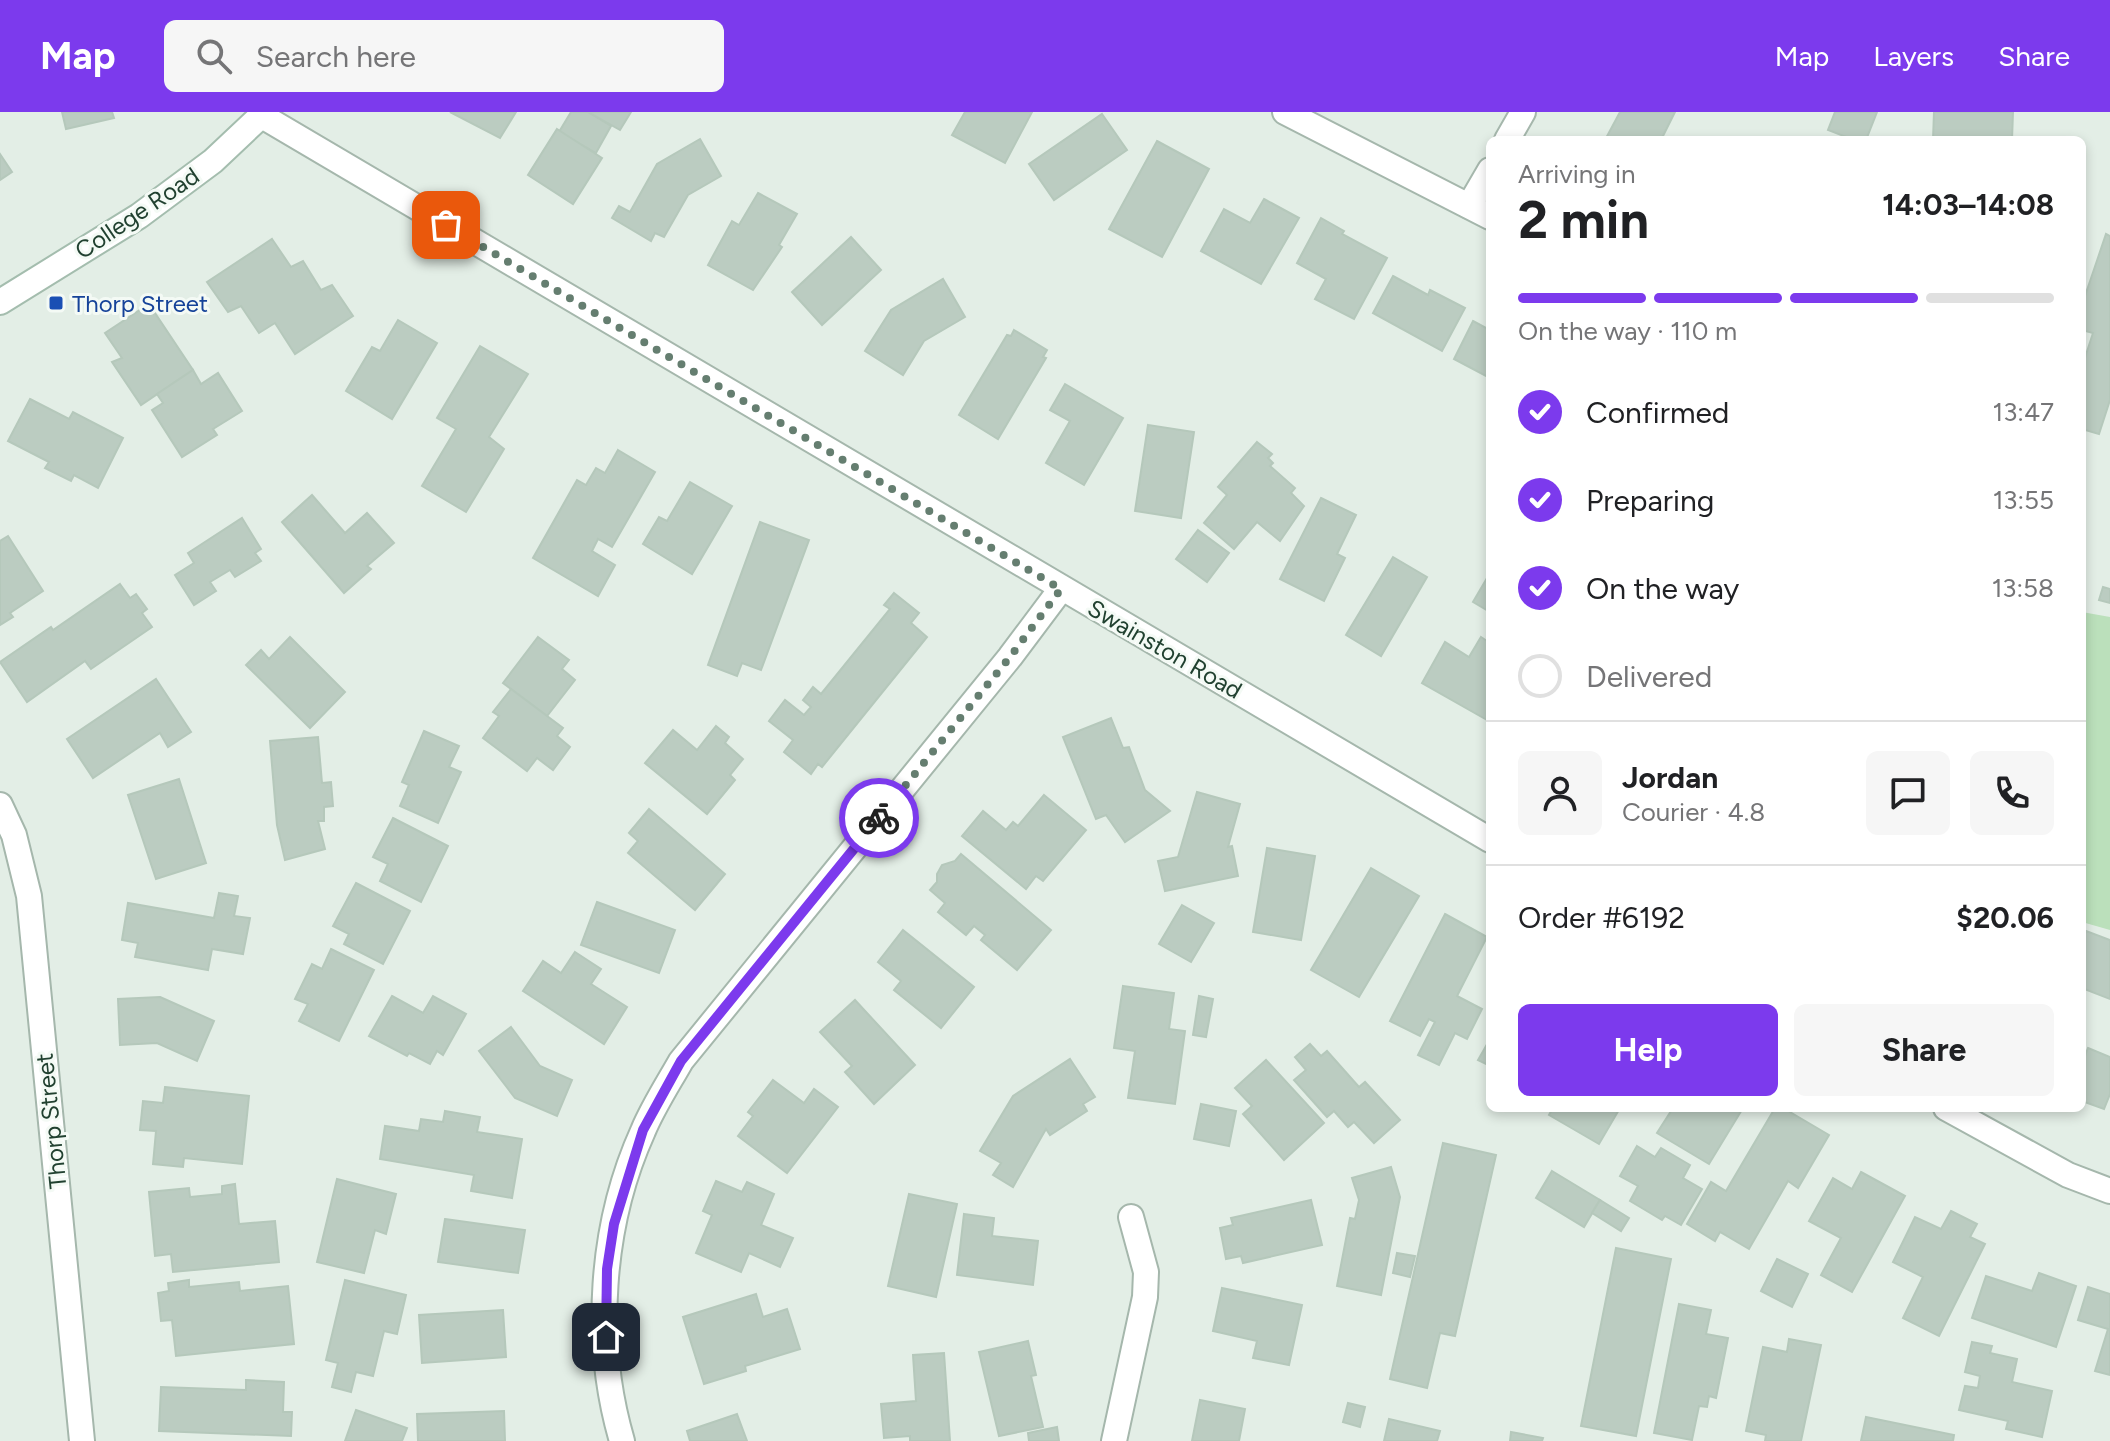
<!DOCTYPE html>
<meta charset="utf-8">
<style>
:root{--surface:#fff;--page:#f6f6f6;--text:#202124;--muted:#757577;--line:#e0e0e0;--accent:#7c3aed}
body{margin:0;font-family:Figtree,sans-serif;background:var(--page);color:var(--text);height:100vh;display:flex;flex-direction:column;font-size:30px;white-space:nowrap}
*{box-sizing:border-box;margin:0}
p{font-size:26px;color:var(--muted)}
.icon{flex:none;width:44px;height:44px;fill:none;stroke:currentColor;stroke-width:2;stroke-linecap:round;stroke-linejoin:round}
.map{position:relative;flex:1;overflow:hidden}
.drawer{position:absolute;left:1486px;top:24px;width:600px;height:976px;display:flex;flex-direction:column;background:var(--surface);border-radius:12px;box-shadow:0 4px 12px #0003}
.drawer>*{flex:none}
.pin{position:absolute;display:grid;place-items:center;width:68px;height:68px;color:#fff;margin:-34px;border-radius:16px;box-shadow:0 4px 12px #0006}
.courier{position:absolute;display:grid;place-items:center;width:80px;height:80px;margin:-40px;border:6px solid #7c3aed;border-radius:50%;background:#fff;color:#222;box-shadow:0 2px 10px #0007}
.overview em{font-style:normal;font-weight:700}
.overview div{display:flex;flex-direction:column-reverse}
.overview{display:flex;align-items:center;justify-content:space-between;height:136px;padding:0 32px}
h1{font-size:52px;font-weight:700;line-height:60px}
.bar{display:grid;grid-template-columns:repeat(4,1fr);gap:12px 8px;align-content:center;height:96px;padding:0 32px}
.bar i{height:10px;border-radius:6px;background:var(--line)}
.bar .active{background:var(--accent)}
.bar p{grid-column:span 4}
.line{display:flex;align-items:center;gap:20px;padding:0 32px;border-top:2px solid var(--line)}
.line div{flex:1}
.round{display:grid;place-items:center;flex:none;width:84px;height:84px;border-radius:12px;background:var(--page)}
ol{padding:0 32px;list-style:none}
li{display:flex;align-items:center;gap:24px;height:88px}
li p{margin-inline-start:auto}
li .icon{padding:8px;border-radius:50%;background:var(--accent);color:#fff;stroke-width:4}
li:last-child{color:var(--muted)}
li i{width:44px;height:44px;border:4px solid var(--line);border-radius:50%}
.action{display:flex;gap:16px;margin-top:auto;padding:16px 32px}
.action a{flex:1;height:92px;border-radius:12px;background:var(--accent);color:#fff;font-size:32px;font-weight:700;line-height:92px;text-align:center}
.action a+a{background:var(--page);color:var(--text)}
header{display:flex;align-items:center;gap:48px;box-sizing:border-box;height:112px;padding:0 40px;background:var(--accent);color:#fff}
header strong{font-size:38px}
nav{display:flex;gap:44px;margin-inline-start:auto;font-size:28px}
.search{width:560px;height:72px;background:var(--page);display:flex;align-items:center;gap:20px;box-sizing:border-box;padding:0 28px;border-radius:12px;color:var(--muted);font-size:30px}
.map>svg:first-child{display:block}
.green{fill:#bbe0bb}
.building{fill:#bbccc1;stroke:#b5c8bb;stroke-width:2}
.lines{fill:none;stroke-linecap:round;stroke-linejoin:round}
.street-casing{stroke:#a5b7ac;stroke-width:28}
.secondary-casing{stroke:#a4bdae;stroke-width:28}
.street{stroke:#fff;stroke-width:24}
.secondary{stroke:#fff;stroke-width:24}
.done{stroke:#657e70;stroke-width:8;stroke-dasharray:0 14.4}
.route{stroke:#7c3aed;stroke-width:10}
.transit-dot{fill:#1a4fb4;stroke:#f4faf5;stroke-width:3}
.labels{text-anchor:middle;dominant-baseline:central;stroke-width:6;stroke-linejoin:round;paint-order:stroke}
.street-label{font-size:24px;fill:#214130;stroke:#f4faf5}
.transit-label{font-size:24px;fill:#164399;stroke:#f4faf5;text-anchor:start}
</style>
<header>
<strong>Map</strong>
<div class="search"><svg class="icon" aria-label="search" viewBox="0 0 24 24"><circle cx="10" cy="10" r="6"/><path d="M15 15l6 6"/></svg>Search here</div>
<nav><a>Map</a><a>Layers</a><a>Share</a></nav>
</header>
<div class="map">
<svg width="2110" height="1329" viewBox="0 0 2110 1329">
<rect width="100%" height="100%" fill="#e3eee6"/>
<path class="green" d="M2082,500L2110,505V818L2082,810Z"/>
<g class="building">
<path d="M62,0H112L114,6L66,17Z"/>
<path d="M450,0H516L500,26Z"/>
<path d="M571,0H588L611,14L596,41L559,20Z"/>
<path d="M588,0H631L620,18Z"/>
<path d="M965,0H1032L1005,51L952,23Z"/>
<path d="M1620,0H1675L1661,28H1605Z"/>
<path d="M1835,0H1877L1866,28H1854L1828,18Z"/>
<path d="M1934,0H2013L2012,28H1933Z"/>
<path d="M1102,2L1127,38L1054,88L1029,52Z"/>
<path d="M557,17L602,46L573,92L528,63Z"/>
<path d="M700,27L721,64L688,83L664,125L655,121L651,129L612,106L619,94L630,100L657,52Z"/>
<path d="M1157,29L1209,57L1162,145L1109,117Z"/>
<path d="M0,42L12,60L0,68Z"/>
<path d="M758,81L797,102L779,133L782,135L753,178L708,153L732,109L739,113Z"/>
<path d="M1264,87L1299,106L1261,172L1201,139L1224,97L1250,111Z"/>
<path d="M1321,106L1344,119L1342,122L1387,146L1354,207L1315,187L1326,167L1297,151Z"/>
<path d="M2106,122L2110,124V288L2099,322L2082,317V255L2093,221L2082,218V193Z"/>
<path d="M851,125L881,158L822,213L792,180Z"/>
<path d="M272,127L291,155L303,149L321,178L332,173L353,204L295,242L275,211L259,221L241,194L228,200L207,170Z"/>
<path d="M1393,164L1428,183L1430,178L1465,196L1442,239L1373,201Z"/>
<path d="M943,167L965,205L924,229L903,263L865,239L891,198Z"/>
<path d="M149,192L193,258L141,293L112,250L122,246L105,221Z"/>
<path d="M398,208L437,231L392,307L346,279L372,235L380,239Z"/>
<path d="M1473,209L1490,218V266L1454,247Z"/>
<path d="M1014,218L1047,238L1043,245L1046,246L998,327L959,303L1007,223L1011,224Z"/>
<path d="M480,234L528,262L489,325L504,337L466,400L422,374L456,317L437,306Z"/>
<path d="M193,258L201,272L218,261L242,299L213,317L217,323L182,345L152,298L163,291L157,282Z"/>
<path d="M1065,272L1123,306L1084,373L1046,351L1070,309L1050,298Z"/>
<path d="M30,287L69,307L73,300L123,326L98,376L74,363L71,369L45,356L49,350L8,329Z"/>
<path d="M1148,313L1194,320L1181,406L1135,399Z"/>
<path d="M1257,330L1272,342L1268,346L1273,351L1270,354L1295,376L1291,381L1304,394L1280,429L1257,410L1234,437L1204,411L1227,383L1218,375Z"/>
<path d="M618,338L655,360L612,435L598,427L592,439L615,453L598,484L533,446L577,368L586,373L596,356L605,361Z"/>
<path d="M690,370L732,394L692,462L643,432L659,405L667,409Z"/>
<path d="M312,383L345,421L367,401L394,431L367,454L371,457L344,481L282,410Z"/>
<path d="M1321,386L1356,403L1337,442L1345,446L1324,489L1280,467Z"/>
<path d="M242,406L261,437L255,441L261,449L235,465L230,458L210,470L216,479L194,493L175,463L194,451L188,441Z"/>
<path d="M760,410L809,428L761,558L742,551L737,564L708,553Z"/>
<path d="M1198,418L1229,441L1207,470L1176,447Z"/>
<path d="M8,424L43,479L10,501L13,505L0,513V429Z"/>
<path d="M1393,445L1427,465L1381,544L1346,523Z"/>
<path d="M1490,461V500L1473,490Z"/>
<path d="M120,472L130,486L136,482L147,497L142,501L152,515L91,557L85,549L27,590L0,550L51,515L53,518Z"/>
<path d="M2103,475L2110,477V491L2099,488Z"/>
<path d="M894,481L919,501L911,511L927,525L822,655L818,652L811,662L784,640L793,628L769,609L785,588L804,603L811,595L803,588L813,575L821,582L890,497L884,493Z"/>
<path d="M290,525L345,580L310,616L246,553L261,538L269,547Z"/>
<path d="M538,525L569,548L562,557L575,568L547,604L503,571Z"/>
<path d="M1481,525L1490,531V603L1487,608L1422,571L1445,530L1469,545Z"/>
<path d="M156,567L191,620L168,635L160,621L93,666L67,627Z"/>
<path d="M511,577L563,616L557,624L570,635L553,658L537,646L527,659L483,626L499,604L493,600Z"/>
<path d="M1111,606L1123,636L1129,635L1145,678L1170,699L1125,730L1106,703L1096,707L1063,625Z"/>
<path d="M716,614L729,625L725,631L743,647L730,663L735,668L707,702L645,651L673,618L697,638Z"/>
<path d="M424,619L459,634L449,655L461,660L438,711L400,694L409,673L402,670Z"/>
<path d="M318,625L322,671L331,670L333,694L324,695V709H318L325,737L285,748L277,713L270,629Z"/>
<path d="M179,667L206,751L156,767L128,683Z"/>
<path d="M1197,680L1240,692L1228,735L1232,734L1238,764L1165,779L1158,749L1178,745Z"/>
<path d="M1044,683L1086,718L1043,769L1036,764L1026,777L962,724L983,699L1006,718L1013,710L1018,714Z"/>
<path d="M649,697L725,762L695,798L628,741L638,729L629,721Z"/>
<path d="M393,706L448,734L421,790L380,769L388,752L373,745Z"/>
<path d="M1267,736L1315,744L1301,828L1253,820Z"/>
<path d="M961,742L1051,818L1017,858L981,828L985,823L974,814L966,823L938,800L945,791L930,778L937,770V762L942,753L955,749Z"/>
<path d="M1371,756L1419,784L1359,885L1311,858Z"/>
<path d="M356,771L410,799L383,852L344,832L349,822L333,814Z"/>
<path d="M219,781L238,784L234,804L250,806L243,842L212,837L208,858L135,845L138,831L122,828L128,791L214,806Z"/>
<path d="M597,790L675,818L659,861L581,833Z"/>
<path d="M1182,793L1214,811L1191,850L1159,832Z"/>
<path d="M1445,802L1487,825L1457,884L1482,897L1467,927L1455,921L1439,953L1418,943L1435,910L1429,907L1420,924L1390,909Z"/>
<path d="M903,818L974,875L941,916L894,878L901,869L878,850Z"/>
<path d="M2086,819L2110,828V887L2082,876V831Z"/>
<path d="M331,837L374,858L339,929L299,909L308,892L295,887L312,852L322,857Z"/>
<path d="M575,840L601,857L591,872L627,895L604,932L523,879L543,849L561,861Z"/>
<path d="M1123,874L1174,881L1169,917L1185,919L1175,992L1128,986L1135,939L1114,936Z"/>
<path d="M392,884L423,901L433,884L466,902L443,943L437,939L430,952L409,941L407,944L369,924Z"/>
<path d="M1199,884L1213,887L1206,925L1193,923Z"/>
<path d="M160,885L214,909L197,949L157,931L120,933L118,887Z"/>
<path d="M855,888L915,953L874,992L845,960L852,954L820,920Z"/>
<path d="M511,915L540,954L572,968L557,1004L515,986L479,939Z"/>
<path d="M1490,927V954L1478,948Z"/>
<path d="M1310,932L1321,944L1327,939L1359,975L1365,970L1400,1008L1374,1031L1354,1010L1348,1015L1334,999L1327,1005L1294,968L1306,958L1295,945Z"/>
<path d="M2088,936L2110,945V982L2104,997L2082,989V952Z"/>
<path d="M1070,947L1095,985L1083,992L1087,999L1050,1023L1046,1017L1013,1075L993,1063L1001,1051L980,1039L1013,984Z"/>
<path d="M1266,948L1324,1011L1284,1048L1243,1002L1252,994L1235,976Z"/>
<path d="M773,968L804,991L814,977L838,995L787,1061L738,1024L753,1004L748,1000Z"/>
<path d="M165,975L249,984L242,1052L184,1046L183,1055L153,1052L156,1019L140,1018L143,989L163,991Z"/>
<path d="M1201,992L1236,999L1229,1034L1194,1027Z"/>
<path d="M1553,996H1620L1599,1032L1549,1003Z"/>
<path d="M1673,996H1743L1709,1052L1657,1021Z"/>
<path d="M1775,996H1783L1829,1023L1798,1076L1788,1069L1749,1137L1720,1120L1715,1129L1687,1112L1711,1070L1726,1079Z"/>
<path d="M445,999L480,1005L477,1020L522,1027L512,1086L471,1079L474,1063L380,1047L385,1014L419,1019L421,1007L443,1010Z"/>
<path d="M1443,1031L1496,1043L1455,1224L1440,1221L1427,1276L1390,1267Z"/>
<path d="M1637,1034L1655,1045L1661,1036L1690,1053L1683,1066L1702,1077L1681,1113L1665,1104L1662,1108L1630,1089L1638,1074L1620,1064Z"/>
<path d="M1391,1055L1400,1085L1381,1183L1337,1174L1350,1106L1355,1107L1359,1088L1352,1066Z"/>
<path d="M1552,1059L1600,1088L1584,1115L1536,1086Z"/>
<path d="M1861,1060L1905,1084L1852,1180L1821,1163L1841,1126L1809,1109L1833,1066L1852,1077Z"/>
<path d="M337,1067L396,1082L386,1122L375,1118L364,1161L317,1150Z"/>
<path d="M716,1069L742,1080L747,1070L774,1082L761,1113L793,1126L780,1155L749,1141L741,1160L696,1141L712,1103L703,1099Z"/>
<path d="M235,1072L239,1112L275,1109L279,1150L173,1160L171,1142L155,1144L149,1080L189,1076L190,1085L222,1082V1074Z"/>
<path d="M909,1082L957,1092L936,1185L888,1174Z"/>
<path d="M1311,1088L1322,1133L1243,1151L1241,1144L1226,1147L1220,1116L1233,1113L1231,1106Z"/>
<path d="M1600,1088L1629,1106L1621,1119L1592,1101Z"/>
<path d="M1951,1099L1977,1112L1970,1125L1985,1132L1939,1224L1903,1206L1923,1165L1893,1150L1915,1105L1941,1117Z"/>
<path d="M964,1102L994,1106L992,1124L1038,1129L1033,1173L957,1163Z"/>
<path d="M445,1107L525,1118L518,1161L438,1150Z"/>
<path d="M1616,1136L1671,1147L1636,1324L1581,1314Z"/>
<path d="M1397,1141L1415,1144L1410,1165L1393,1161Z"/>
<path d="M1777,1147L1808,1162L1792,1195L1761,1179Z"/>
<path d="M2039,1161L2076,1174L2056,1235L1972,1206L1986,1164L2032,1179Z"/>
<path d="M189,1168V1175L239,1170L240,1179L288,1174L294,1232L176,1244L172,1208L161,1209L158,1181L169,1179L168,1171Z"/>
<path d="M345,1168L406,1183L397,1222L384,1219L373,1264L356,1260L351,1280L332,1275L338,1251L326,1248Z"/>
<path d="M2088,1175L2110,1182V1263L2095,1259L2108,1217L2078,1208Z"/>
<path d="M1222,1176L1302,1193L1289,1253L1253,1246L1257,1229L1213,1219Z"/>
<path d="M756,1182L763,1205L787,1197L800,1237L745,1254L746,1259L704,1272L683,1205Z"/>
<path d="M1679,1192L1711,1198L1706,1222L1728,1226L1716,1286L1709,1284L1707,1295L1699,1294L1692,1328L1654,1321Z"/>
<path d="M503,1198L506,1245L422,1251L419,1203Z"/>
<path d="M1789,1227L1821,1233L1801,1329H1765L1766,1323L1746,1319L1763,1235L1787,1240Z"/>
<path d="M1028,1229L1036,1263L1031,1264L1043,1315L999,1324L979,1240Z"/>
<path d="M1972,1230L1992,1234L1990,1241L2017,1247L2012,1270L2052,1279L2042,1325L2006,1317L2008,1309L1959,1298L1965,1274L1978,1276L1980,1264L1965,1260Z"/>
<path d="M944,1241L950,1329H910V1324L884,1326L881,1292L916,1289L913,1243Z"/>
<path d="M246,1268L284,1270L283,1300H292L291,1324L159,1319L161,1275L246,1278Z"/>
<path d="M1200,1288L1245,1297L1239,1329H1192Z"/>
<path d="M1348,1291L1365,1295L1360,1315L1343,1310Z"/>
<path d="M356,1298L407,1316L402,1329H345Z"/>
<path d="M504,1299L505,1329H418L417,1302Z"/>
<path d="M737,1302L747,1329H690L687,1319Z"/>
<path d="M1866,1305L1954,1323L1953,1329H1861Z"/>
<path d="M1389,1307L1440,1319L1437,1329H1384Z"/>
<path d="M1057,1315L1059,1329H1029L1028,1321Z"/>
<path d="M1511,1320L1543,1326L1542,1329H1510Z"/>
</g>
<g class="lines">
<defs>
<g id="street">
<path d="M1285,0L1490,105"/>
<path d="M262,4L1490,728"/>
<path d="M1507,28L1523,0"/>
<path d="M1469,94L1490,58"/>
<path d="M0,693L14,723L29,784L82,1329"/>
<path d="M1946,996L2068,1063L2110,1079"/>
<path d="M622,1329C593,1230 600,1114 643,1019C653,995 668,972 681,949L1010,545L1061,477"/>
<path d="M1114,1329L1145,1185L1146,1160L1131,1105"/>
</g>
<path id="secondary" d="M0,190L139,104L213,49L265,0"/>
</defs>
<use href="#street" class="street-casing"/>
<use href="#secondary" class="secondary-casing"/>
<use href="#street" class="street"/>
<use href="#secondary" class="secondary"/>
</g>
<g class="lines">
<path class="done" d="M446,113L1061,477L1010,545L879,706"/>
<path class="route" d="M606,1225L607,1157L614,1112L643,1018L681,949L879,706"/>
</g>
<rect class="transit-dot" x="48" y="183" width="16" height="16" rx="4"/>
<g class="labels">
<g class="street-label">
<text transform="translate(137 101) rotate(-34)">College Road</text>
<text transform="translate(1165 537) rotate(30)">Swainston Road</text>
<text transform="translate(51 1009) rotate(-96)">Thorp Street</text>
</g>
<g class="transit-label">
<text x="72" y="191">Thorp Street</text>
</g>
</g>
</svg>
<div class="pin" style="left:446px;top:113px;background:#ea580c"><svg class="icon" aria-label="bag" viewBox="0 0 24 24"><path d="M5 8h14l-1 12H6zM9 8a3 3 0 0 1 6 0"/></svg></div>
<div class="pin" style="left:606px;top:1225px;background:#1f2937"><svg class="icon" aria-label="home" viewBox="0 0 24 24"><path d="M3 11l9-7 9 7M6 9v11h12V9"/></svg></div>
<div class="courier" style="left:879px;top:706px"><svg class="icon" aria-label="bike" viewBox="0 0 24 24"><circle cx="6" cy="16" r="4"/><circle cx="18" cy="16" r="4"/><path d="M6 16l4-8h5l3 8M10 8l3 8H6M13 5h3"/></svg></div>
<section class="drawer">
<div class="overview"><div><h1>2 min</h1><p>Arriving in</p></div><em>14:03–14:08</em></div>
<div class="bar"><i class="active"></i><i class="active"></i><i class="active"></i><i></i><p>On the way · 110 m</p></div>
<ol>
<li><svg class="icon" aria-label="check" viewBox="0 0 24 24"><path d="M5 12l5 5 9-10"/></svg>Confirmed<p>13:47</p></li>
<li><svg class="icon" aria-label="check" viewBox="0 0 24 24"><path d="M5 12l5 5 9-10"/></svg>Preparing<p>13:55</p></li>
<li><svg class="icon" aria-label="check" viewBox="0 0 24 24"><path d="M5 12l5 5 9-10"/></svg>On the way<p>13:58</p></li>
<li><i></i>Delivered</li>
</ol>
<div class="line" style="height:144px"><a class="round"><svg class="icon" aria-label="person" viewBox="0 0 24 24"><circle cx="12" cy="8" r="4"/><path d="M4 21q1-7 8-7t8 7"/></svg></a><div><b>Jordan</b><p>Courier · 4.8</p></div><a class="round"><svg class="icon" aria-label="chat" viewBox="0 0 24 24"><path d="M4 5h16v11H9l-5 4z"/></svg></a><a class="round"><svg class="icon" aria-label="phone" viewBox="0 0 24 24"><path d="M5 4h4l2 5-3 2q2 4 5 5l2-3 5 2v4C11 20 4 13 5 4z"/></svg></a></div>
<div class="line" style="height:104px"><div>Order #6192</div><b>$20.06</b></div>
<div class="action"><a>Help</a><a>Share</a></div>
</section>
</div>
